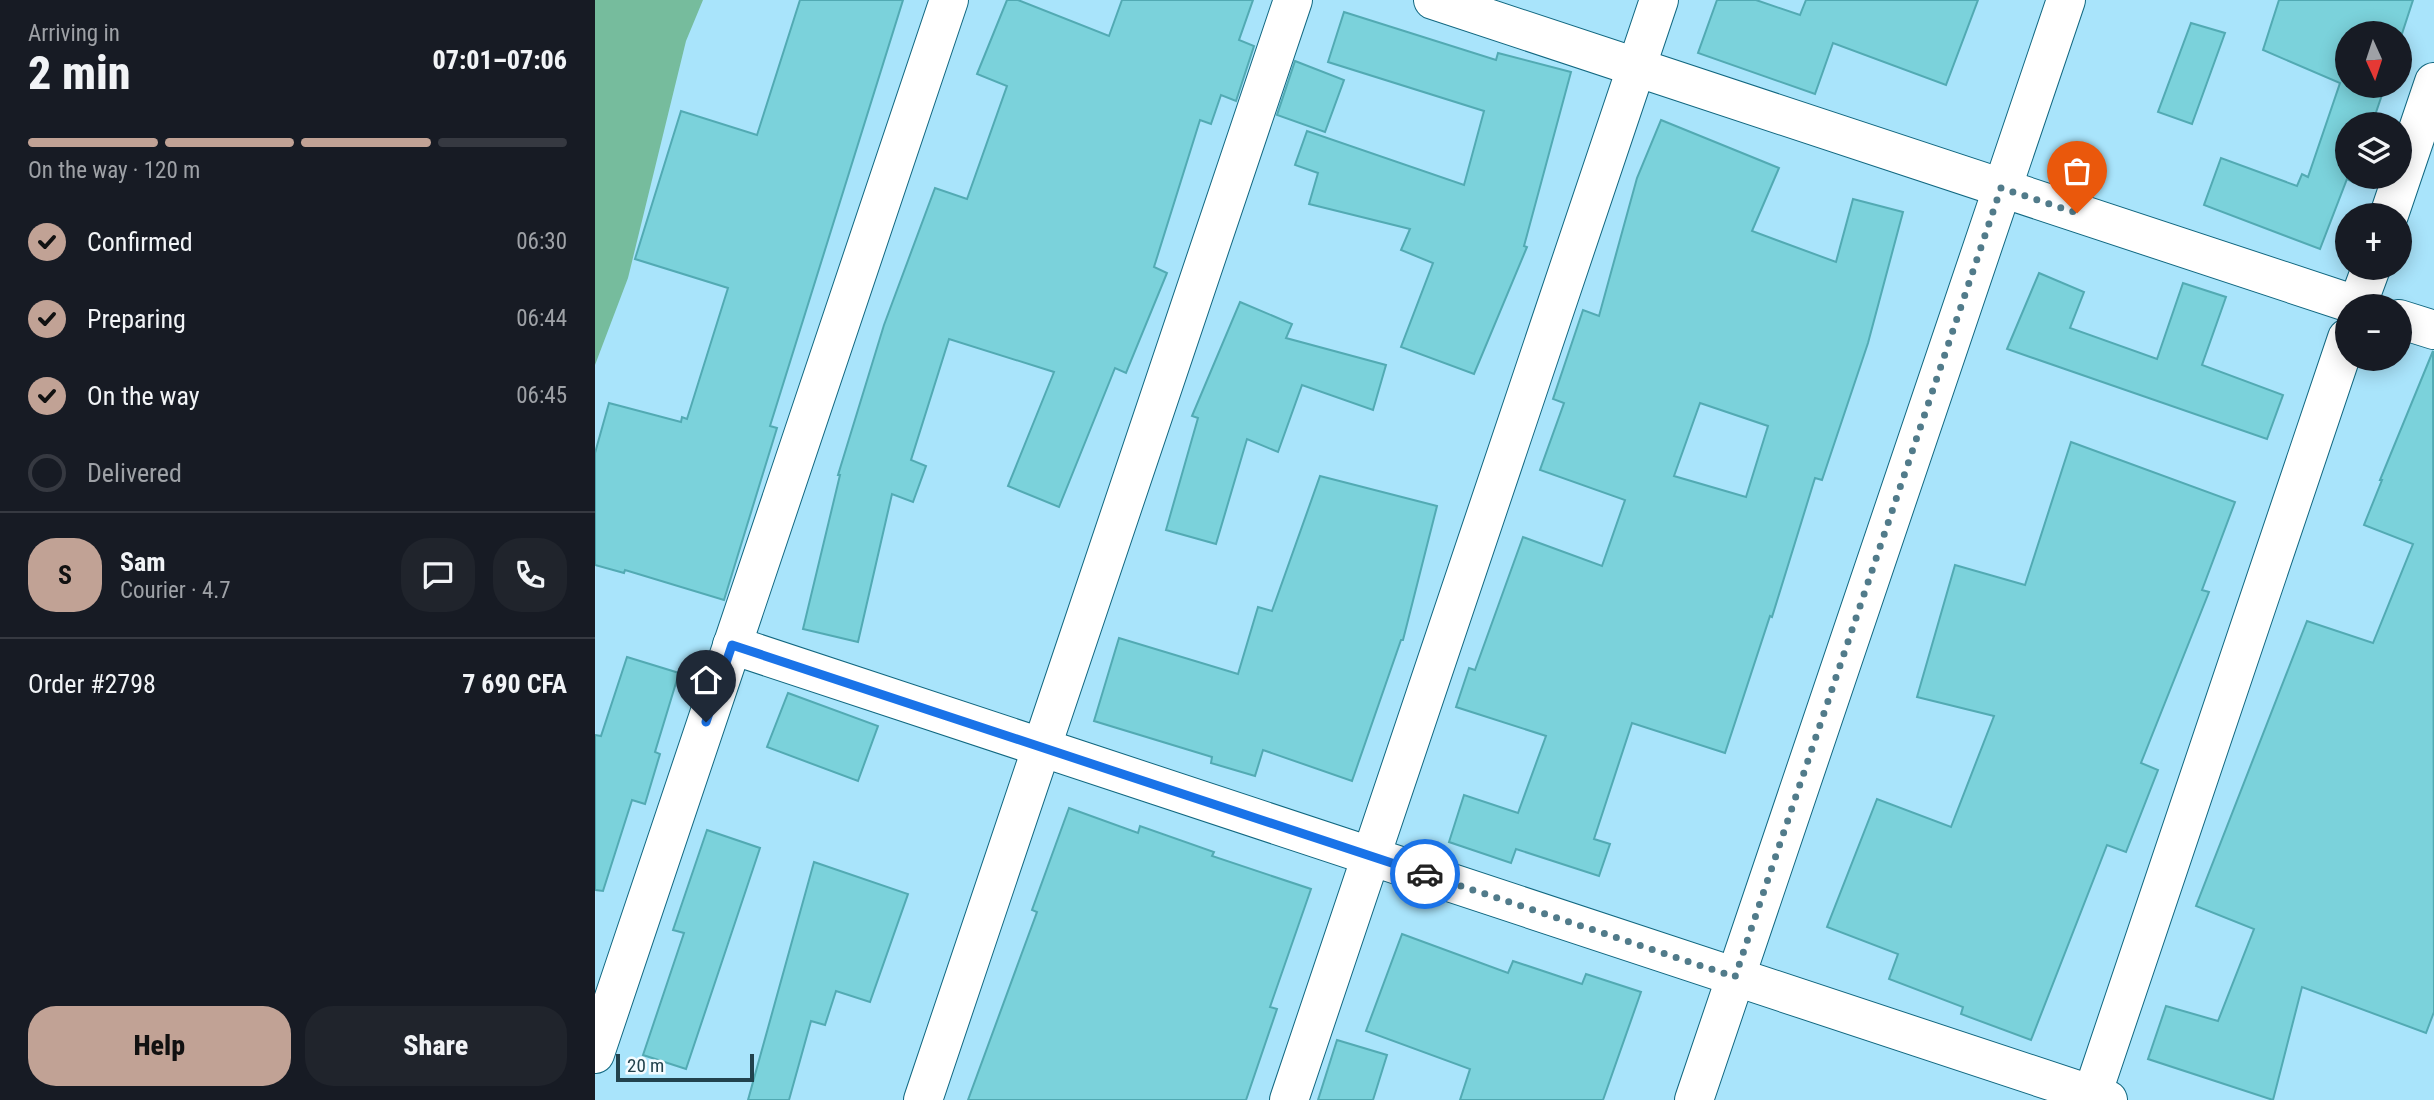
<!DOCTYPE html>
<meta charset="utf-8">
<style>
:root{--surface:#171b24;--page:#20242c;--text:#f1f3f6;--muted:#9ea1a6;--line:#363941;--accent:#c1a295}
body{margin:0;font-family:"Roboto Condensed",sans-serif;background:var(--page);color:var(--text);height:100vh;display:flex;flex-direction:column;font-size:26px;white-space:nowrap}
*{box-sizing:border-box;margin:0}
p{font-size:23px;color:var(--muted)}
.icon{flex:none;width:38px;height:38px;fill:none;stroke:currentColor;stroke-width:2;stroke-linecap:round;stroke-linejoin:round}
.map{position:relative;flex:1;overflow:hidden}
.side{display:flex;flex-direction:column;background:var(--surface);width:595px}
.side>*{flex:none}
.needle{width:46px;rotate:177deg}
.fabs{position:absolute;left:1740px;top:21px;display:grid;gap:14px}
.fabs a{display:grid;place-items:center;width:77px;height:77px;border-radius:50%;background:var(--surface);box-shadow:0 4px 18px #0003;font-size:35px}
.scale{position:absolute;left:21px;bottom:18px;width:138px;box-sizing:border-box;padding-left:7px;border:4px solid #22424d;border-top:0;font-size:19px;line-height:24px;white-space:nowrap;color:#22424d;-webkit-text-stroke:5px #f5fcff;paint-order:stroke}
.pin{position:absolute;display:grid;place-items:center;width:60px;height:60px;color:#fff;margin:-72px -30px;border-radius:50% 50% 50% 0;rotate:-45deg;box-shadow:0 0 7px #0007}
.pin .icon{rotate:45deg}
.courier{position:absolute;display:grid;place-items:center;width:70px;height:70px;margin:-35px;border:5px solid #1a73e8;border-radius:50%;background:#fff;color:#222;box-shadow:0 2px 9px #0007}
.summary em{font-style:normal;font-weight:800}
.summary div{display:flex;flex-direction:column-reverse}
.summary{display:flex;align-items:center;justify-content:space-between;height:119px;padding:0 28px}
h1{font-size:46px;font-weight:800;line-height:52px}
.bar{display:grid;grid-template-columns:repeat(4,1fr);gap:10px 7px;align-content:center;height:84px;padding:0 28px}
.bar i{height:9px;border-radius:5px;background:var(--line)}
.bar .current{background:var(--accent)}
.bar p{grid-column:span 4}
.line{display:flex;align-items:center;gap:18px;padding:0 28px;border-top:2px solid var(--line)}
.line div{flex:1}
.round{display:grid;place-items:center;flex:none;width:74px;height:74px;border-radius:28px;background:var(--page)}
ol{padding:0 28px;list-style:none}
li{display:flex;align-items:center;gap:21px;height:77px}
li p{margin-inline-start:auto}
li .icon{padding:7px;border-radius:50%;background:var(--accent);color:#111;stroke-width:4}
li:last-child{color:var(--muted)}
li i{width:38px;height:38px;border:4px solid var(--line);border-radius:50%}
.cta{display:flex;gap:14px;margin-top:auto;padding:14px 28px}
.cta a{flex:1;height:80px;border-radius:28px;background:var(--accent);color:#111;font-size:28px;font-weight:800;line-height:80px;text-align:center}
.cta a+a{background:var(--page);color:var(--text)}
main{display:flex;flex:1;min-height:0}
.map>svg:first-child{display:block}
.green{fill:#76bc9d}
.building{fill:#7bd2db;stroke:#52aab3;stroke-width:2;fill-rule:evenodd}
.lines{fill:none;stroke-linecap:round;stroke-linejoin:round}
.minor-casing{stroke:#126881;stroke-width:40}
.minor{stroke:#fff;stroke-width:38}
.done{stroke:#517b8a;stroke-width:7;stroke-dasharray:0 12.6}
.route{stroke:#1a73e8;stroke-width:9}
</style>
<main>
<section class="side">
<div class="summary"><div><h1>2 min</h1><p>Arriving in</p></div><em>07:01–07:06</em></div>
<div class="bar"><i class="current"></i><i class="current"></i><i class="current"></i><i></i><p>On the way · 120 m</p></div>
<ol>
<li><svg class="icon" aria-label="check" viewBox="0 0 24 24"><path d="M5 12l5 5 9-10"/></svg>Confirmed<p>06:30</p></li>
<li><svg class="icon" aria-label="check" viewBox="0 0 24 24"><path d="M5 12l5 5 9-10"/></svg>Preparing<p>06:44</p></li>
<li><svg class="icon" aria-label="check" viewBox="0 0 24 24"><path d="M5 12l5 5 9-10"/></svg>On the way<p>06:45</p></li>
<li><i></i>Delivered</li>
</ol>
<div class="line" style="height:126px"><b class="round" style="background:var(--accent);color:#111">S</b><div><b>Sam</b><p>Courier · 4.7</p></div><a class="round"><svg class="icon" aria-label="chat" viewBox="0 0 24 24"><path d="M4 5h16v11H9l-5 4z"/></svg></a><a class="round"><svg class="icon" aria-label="phone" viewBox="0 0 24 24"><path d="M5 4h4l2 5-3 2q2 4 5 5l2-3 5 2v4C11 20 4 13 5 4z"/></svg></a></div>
<div class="line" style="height:91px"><div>Order #2798</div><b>7 690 CFA</b></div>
<div class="cta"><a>Help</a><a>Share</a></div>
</section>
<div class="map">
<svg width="1839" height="1100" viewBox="0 0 1839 1100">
<rect width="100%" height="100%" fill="#a9e4fb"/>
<path class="green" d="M0,0H108L91,41L33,278L0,365Z"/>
<g class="building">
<path d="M205,0H308L175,426L182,428L129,600L30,570L29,573L0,565V453L14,403L86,422L87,417L92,419L133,288L40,259L86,111L162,135Z"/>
<path d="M412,0H423L514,36L527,0H658L644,40L659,46L641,101L626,95L616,124L605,120L559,267L572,273L531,373L520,368L464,507L413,486L459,372L354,339L316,460L331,466L318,502L297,494L263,642L208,629L245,475H243L289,325L340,188L372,199L412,86L382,74Z"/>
<path d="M1122,0H1161L1205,15L1211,0H1383L1351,85L1238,43L1220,94L1103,53Z"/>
<path d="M1684,0H1818L1804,43V33H1752V86H1790L1777,124H1752V177H1760L1758,182L1752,179L1725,249L1609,205L1626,158L1702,186L1707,174L1713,177L1745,83L1668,50Z"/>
<path d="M749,12L901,60L903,53L976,72L929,246L932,247L879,374L806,347L838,263L806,250L815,229L714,204L723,173L700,165L712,131L869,185L889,111L733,62Z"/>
<path d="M1596,23L1630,33L1597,124L1563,112Z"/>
<path d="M700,61L749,80L730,132L682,115Z"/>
<path d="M1066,120L1184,168L1157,231L1241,262L1258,199L1308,212L1273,343L1227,480L1220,478L1177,617L1175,616L1130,753L1037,723L999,839L1015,844L1004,876L921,849L916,863L854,842L869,795L923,813L951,736L861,707L874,668L880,670L928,537L1007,566L1030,500L945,470L969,403L958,399L988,310L1004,316L1042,178ZM1105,403L1173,426L1151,497L1079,476Z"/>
<path d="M1444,273L1489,292L1475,328L1562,359L1588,283L1631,297L1607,365L1688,395L1672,439L1412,349Z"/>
<path d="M645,302L697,324L691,338L791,365L778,410L707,385L683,452L652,439L621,544L571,530L603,418L597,416Z"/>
<path d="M1838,351L1839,1012L1831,1033L1707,987L1678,1100L1553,1059L1571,1006L1623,1021L1659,929L1601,906L1712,621L1778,643L1818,544L1769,525L1787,480H1785Z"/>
<path d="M1476,442L1640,502L1607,590L1614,592L1546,763L1563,770L1531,852L1512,845L1436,1040L1366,1014L1368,1007L1294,979L1303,954L1232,927L1282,799L1356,827L1399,716L1322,697L1360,565L1430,585Z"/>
<path d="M725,476L842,506L808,640H806L757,781L668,750L660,776L616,763L617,757L499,721L524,638L643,674L663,607L677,611Z"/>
<path d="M32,657L84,673L60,752L65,754L50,804L37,800L8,891L0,890V735L6,736Z"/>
<path d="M193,693L283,726L263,781L172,747Z"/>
<path d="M474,808L543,833L545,826L619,852L617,856L716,889L675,1007L682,1009L651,1100H373L442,912L437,910Z"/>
<path d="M112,830L165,848L91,1069L48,1055L89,933L78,930Z"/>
<path d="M219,862L313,894L275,1002L241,991L230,1025L216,1021L194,1100H153Z"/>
<path d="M807,934L913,973L918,961L987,984L991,974L1046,992L1008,1100H865L875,1069L771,1031Z"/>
<path d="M742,1040L792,1055L778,1100H723Z"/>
</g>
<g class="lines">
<defs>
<g id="minor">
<path d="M838,0L1764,306"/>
<path d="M1794,215L1839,82"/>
<path d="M1762,306L1776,268"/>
<path d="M1804,319L1839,330"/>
<path d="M137,645L1513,1100"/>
<path d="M0,1054L354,0"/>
<path d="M1497,1095L1752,338"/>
<path d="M328,1100L698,0"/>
<path d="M694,1100L1064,0"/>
<path d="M1099,1100L1471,0"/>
</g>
</defs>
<use href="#minor" class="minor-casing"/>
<use href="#minor" class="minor"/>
</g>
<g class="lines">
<path class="done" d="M830,874L1140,977L1406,188L1482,213"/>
<path class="route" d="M111,722L137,645L830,874"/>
</g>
</svg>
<div class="fabs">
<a><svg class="needle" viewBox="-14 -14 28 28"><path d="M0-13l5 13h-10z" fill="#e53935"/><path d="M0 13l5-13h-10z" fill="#9ea1a6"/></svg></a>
<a><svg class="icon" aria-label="layers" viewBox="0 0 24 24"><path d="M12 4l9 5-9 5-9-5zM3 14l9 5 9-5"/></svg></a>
<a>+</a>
<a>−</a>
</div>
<div class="scale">20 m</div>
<div class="pin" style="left:1482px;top:213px;background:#ea580c"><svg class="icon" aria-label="bag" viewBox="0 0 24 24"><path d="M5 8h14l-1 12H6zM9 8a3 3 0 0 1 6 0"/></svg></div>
<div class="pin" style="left:111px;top:722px;background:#1f2937"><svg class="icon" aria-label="home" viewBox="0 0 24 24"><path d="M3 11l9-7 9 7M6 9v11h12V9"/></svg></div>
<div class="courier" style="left:830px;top:874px"><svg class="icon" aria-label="car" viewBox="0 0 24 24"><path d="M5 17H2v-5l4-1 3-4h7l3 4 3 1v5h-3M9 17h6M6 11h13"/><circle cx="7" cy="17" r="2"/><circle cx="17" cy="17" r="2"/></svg></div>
</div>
</main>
